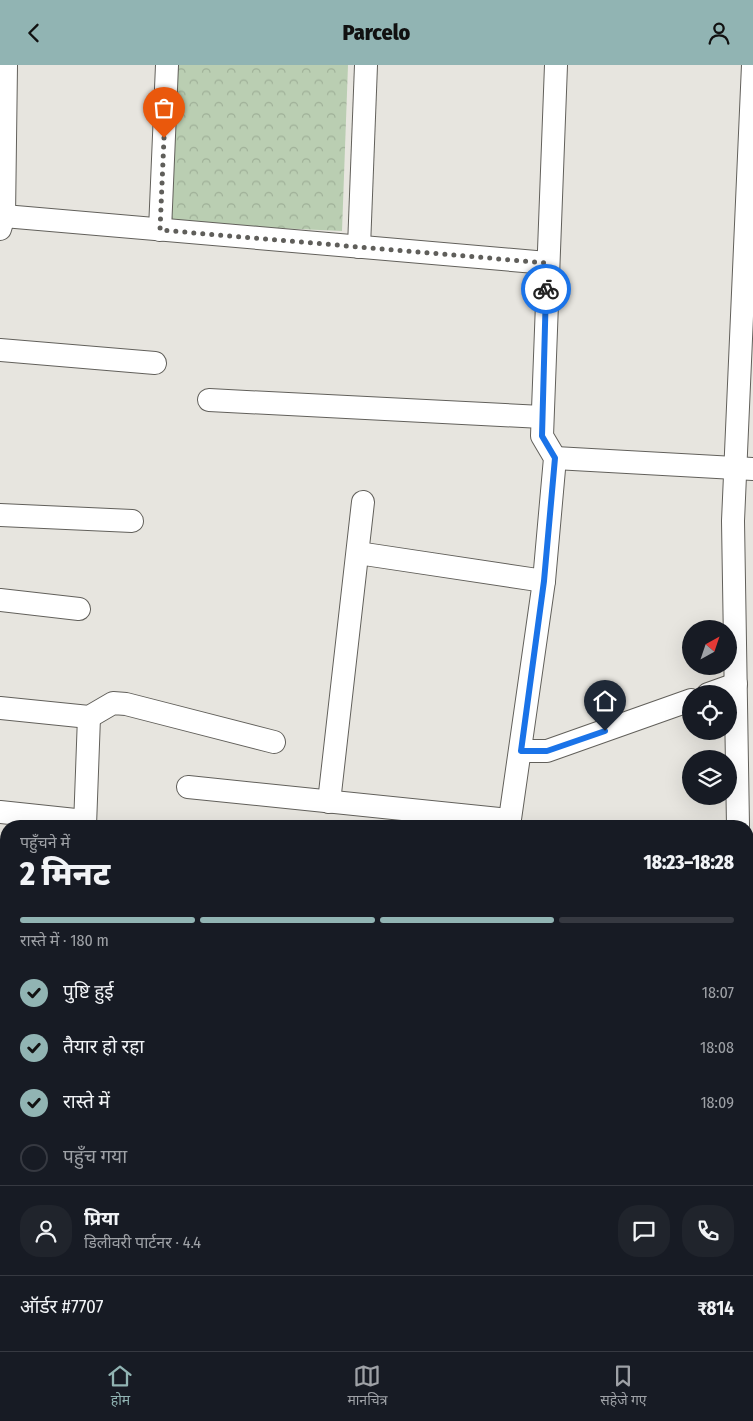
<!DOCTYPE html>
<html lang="hi">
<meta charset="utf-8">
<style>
:root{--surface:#171b24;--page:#20242c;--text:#f1f3f6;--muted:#9ea1a6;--line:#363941;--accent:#91b4b3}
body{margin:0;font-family:"Fira Sans Condensed","Noto Sans Devanagari",sans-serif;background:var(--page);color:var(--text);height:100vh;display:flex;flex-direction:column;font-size:19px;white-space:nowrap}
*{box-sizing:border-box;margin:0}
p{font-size:16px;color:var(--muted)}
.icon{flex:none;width:28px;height:28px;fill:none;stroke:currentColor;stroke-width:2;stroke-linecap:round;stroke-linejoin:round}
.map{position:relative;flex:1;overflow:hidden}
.sheet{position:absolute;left:0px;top:755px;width:754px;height:531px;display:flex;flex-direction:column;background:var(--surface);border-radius:20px 20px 0 0;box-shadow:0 5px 20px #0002}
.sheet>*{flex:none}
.needle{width:32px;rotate:40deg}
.controls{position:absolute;left:682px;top:555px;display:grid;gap:10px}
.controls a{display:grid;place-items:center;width:55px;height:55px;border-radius:50%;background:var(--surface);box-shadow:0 5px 20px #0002;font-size:25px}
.pin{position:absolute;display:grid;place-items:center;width:42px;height:42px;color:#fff;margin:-51px -21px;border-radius:50% 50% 50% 0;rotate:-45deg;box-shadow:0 0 5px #0007}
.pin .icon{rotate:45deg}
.courier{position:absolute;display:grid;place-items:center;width:50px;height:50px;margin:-25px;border:4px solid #1a73e8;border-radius:50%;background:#fff;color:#222;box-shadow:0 1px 6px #0007}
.overview em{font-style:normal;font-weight:800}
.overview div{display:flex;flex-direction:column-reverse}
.overview{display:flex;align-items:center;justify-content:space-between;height:85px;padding:0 20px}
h1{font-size:32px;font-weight:800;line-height:38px}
.bar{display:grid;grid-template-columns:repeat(4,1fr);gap:8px 5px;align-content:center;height:60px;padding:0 20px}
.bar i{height:6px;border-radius:4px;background:var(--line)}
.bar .current{background:var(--accent)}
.bar p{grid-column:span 4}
.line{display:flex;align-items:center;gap:12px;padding:0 20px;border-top:1px solid var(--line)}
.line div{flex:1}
.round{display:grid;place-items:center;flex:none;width:52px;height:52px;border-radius:20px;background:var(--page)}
ol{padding:0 20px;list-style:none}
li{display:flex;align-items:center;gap:15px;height:55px}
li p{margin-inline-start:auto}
li .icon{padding:5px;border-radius:50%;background:var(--accent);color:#111;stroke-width:4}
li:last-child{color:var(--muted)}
li i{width:28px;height:28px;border:2px solid var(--line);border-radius:50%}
header{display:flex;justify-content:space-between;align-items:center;height:65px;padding:0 20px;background:var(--accent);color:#111;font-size:22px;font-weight:800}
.tabs{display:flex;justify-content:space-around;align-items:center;height:70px;border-top:1px solid var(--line);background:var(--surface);font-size:14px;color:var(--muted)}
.tabs a{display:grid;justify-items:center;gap:2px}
.tabs .current{color:var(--accent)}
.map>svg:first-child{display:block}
.park{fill:url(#park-crowns)}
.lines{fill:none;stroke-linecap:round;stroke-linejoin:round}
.minor-casing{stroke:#62605b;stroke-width:24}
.major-casing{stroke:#62605b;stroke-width:29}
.minor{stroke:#fff;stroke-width:22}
.major{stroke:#fff;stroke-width:28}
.done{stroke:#5f5e5a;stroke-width:5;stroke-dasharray:0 9}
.route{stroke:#1a73e8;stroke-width:6}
</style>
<header><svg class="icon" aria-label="back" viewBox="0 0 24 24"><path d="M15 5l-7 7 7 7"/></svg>Parcelo<svg class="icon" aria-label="person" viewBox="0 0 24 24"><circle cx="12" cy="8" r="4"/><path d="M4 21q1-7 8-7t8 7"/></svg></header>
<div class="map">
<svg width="753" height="1286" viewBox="0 0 753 1286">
<defs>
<pattern id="park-crowns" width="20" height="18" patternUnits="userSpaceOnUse" patternTransform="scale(1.25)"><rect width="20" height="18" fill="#baceb2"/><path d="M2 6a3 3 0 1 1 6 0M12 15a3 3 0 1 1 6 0" fill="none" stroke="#9fb098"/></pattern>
</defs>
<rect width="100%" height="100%" fill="#e7e5df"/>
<path class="park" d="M177,0H348L342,166L171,158Z"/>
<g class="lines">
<defs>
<g id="minor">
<path d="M4,151L547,198"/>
<path d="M0,164L4,151L6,0"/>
<path d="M160,165L167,0"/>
<path d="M359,182L366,0"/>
<path d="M0,285L155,298"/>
<path d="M209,335L542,352"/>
<path d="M555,393L753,404"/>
<path d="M0,450L132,456"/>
<path d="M358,488L544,516"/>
<path d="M0,535L79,544"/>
<path d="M708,629L736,619"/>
<path d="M0,643L89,652L113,638L126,639L274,677"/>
<path d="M521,686H547L691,635"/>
<path d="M188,722L509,755"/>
<path d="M329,737L363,437"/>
<path d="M0,747L85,756"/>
<path d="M85,761L89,652"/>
<path d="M509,761L544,516L555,393L542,371L556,0"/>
<path d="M738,761L733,456L753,0"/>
<path d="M0,1007L6,1006"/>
<path d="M0,1050H6"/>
<path d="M748,1072L753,1073"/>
<path d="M748,1113L753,1114"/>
<path d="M0,1281L23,1286"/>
<path d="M72,1286L73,1280"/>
<path d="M191,1286L192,1280"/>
<path d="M450,1286L451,1280"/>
<path d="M549,1286L550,1280"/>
</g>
<g id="major">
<path d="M0,1032H6"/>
<path d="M748,1092L753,1093"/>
</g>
</defs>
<use href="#minor" class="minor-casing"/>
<use href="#major" class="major-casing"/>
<use href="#minor" class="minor"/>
<use href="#major" class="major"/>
</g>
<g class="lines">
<path class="done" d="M164,73L160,165L547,198L546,224"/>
<path class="route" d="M546,224L542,371L555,393L544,516L521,686H547L605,666"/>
</g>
</svg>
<div class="controls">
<a><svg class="needle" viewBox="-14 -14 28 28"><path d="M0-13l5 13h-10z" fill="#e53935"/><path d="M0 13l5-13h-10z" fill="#9ea1a6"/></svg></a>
<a><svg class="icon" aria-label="locate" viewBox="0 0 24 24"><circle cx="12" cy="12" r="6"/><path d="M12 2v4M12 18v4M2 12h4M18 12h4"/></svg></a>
<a><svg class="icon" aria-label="layers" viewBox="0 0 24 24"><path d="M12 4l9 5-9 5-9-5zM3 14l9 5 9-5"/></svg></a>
</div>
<div class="pin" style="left:164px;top:73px;background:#ea580c"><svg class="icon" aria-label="bag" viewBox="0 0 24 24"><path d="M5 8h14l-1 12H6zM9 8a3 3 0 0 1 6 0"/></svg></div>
<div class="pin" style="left:605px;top:666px;background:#1f2937"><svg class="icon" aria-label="home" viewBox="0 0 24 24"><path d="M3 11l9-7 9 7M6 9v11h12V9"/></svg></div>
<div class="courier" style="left:546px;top:224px"><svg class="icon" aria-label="bike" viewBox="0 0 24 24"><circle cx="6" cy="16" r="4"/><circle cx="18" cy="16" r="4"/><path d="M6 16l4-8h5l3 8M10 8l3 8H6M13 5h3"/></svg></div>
<section class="sheet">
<div class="overview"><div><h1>2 मिनट</h1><p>पहुँचने में</p></div><em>18:23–18:28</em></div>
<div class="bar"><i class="current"></i><i class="current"></i><i class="current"></i><i></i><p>रास्ते में · 180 m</p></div>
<ol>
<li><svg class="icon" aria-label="check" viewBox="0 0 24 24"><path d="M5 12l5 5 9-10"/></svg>पुष्टि हुई<p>18:07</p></li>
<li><svg class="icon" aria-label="check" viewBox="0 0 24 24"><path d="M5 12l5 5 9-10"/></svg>तैयार हो रहा<p>18:08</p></li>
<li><svg class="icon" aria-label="check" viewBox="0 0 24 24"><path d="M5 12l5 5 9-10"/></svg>रास्ते में<p>18:09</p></li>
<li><i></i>पहुँच गया</li>
</ol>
<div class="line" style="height:90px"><a class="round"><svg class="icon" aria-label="person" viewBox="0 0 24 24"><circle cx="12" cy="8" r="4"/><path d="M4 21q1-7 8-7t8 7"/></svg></a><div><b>प्रिया</b><p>डिलीवरी पार्टनर · 4.4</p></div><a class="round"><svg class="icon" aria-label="chat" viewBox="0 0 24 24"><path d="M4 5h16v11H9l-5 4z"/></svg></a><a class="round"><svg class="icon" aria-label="phone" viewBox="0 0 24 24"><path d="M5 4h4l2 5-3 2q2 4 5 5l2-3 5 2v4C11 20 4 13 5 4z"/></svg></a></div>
<div class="line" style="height:65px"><div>ऑर्डर #7707</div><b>₹814</b></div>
</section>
</div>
<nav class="tabs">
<a class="current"><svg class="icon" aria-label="home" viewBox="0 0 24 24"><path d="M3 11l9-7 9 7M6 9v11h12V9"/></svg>होम</a>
<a><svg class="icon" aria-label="map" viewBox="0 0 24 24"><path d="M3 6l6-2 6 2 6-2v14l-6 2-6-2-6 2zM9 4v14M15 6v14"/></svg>मानचित्र</a>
<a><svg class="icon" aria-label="saved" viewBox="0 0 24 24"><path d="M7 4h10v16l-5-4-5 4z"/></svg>सहेजे गए</a>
</nav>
